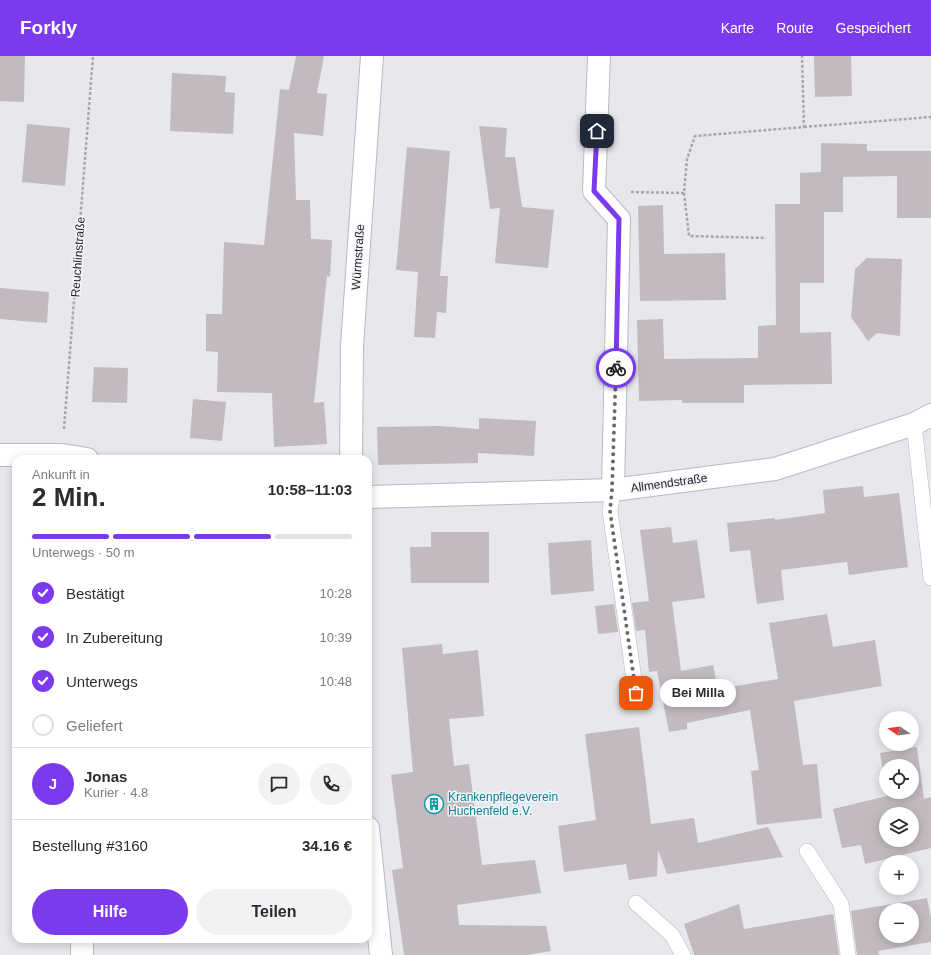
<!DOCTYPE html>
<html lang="de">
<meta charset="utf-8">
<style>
:root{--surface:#fff;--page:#f2f2f3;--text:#2b2b33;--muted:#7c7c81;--line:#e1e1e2;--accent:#7c3aed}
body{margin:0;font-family:Helvetica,sans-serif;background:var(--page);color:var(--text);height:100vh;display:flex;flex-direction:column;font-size:15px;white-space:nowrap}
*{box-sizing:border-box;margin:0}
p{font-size:13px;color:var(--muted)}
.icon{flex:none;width:22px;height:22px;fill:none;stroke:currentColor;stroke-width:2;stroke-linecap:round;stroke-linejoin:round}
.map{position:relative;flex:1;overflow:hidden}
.sheet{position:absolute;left:12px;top:399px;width:360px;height:488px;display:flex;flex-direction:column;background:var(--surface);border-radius:12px;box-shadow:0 2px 10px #0003}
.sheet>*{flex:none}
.needle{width:26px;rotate:283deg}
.controls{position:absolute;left:879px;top:655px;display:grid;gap:8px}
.controls a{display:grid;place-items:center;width:40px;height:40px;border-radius:50%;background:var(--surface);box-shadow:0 2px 10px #0003;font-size:20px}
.pin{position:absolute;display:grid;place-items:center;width:34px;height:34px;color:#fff;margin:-17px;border-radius:8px;box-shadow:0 2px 6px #0006}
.courier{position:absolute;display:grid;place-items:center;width:40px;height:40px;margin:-20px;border:3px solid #7c3aed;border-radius:50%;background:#fff;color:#222;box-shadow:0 1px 5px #0007}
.bubble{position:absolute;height:28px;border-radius:14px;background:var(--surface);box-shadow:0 2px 10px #0003;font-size:13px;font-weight:700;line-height:28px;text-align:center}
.headline em{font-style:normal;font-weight:700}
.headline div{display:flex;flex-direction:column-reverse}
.headline{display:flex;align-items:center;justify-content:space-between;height:68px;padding:0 20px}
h1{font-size:26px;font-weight:700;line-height:30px}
.bar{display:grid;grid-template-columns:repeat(4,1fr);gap:6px 4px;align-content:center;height:48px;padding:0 20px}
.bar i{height:5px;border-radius:3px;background:var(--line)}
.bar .active{background:var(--accent)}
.bar p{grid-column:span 4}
.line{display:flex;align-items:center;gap:10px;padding:0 20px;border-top:1px solid var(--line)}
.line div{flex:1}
.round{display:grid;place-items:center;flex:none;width:42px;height:42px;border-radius:21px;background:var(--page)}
ol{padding:0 20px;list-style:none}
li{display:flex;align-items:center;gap:12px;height:44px}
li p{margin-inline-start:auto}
li .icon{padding:4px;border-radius:50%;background:var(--accent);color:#fff;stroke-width:4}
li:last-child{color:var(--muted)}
li i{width:22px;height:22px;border:2px solid var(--line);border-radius:50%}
.action{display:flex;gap:8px;margin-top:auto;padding:8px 20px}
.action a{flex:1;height:46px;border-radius:24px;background:var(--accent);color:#fff;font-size:16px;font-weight:700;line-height:46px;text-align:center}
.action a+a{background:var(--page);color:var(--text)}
header{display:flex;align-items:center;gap:24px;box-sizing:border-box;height:56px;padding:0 20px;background:var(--accent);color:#fff}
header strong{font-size:19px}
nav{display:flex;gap:22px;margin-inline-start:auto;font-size:14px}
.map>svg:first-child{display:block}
.building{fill:#c2babe;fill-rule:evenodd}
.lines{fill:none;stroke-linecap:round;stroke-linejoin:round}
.lane-casing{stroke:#b9b9c0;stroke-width:16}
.street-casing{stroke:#b9b9c0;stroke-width:24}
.secondary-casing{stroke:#b9b9c0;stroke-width:24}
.path{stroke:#a7a7ad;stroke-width:2.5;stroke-dasharray:3 2;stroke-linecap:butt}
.lane{stroke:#fff;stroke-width:15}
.street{stroke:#fff;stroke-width:22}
.secondary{stroke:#fff;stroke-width:22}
.done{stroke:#69696d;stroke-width:4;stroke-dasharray:0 7.2}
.route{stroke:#7c3aed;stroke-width:5}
.labels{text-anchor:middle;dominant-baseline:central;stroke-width:3;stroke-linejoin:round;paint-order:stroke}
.street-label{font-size:12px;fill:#252527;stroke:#f4f4fc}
.culture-label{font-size:12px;fill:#0d838f;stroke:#f4f4fc;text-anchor:start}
</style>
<header>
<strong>Forkly</strong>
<nav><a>Karte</a><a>Route</a><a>Gespeichert</a></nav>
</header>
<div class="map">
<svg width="931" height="899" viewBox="0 0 931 899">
<rect width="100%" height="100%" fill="#e7e7ee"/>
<g class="building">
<path d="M0,0H25L24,46L0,45Z"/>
<path d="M296,0H324L317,37L327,38L323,80L294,77L296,144H310L311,183L332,184L330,221L327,220L314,347L324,346L327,388L274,391L272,337L217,336L218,296L206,295V258H222L224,186L264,189L280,33L289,34Z"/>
<path d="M814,0H851L852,40L815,41Z"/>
<path d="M172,17L226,20L225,36L235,37L233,78L170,75Z"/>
<path d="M27,68L70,72L65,130L22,126Z"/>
<path d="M479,70L507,72L505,101H515L522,151L554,154L548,212L495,207L500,152L490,153Z"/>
<path d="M821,87L867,88V95H931V162H897V120L843,121V156H824V227H800V277L831,276L832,328L744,329V347H682V344L639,345L637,264L663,263L664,303L758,302V270L776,269L775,148H800V117L821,116Z"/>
<path d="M407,91L450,95L440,220H448L446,257L437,256L435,282L414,281L418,216L396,214Z"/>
<path d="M663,149L664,198L725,197L726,244L640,245L638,150Z"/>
<path d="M867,202L902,203L900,280L877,277L868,285L851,261L855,213Z"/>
<path d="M0,232L49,236L47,267L0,263Z"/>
<path d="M94,311L128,312L127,347L92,346Z"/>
<path d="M193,343L226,346L222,385L190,382Z"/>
<path d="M479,362L536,365L534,400L478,397V407L378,409L377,371L439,370L479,373Z"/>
<path d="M863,430L864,441L899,437L908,511L849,519L847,506L781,514L784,544L757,548L750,494L730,496L727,467L775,462V464L825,457L823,434Z"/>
<path d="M671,471L673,487L697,484L705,542L672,546L681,615L713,609L718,633L778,623L769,567L827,558L833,591L875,584L882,630L794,645L803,709L817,708L822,762L757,769L751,715L759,714L750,654L687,667V673L669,676L657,615L649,616L645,574L636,575L632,547L649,545L640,474Z"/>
<path d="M431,476H489V527H411L410,491H431Z"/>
<path d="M591,484L594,535L551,539L548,487Z"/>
<path d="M614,548L618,576L598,578L595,550Z"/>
<path d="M442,588L443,598L478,594L484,660L449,663L454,710L469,708L482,809L535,804L541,837L457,849L459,869L546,870L551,895L526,899H404L392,814L403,812L391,719L413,716L402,592Z"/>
<path d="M639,671L651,768L694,762L698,787L768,771L783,801L667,818L658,794L657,820L629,824L626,808L564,816L558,770L596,764L585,678Z"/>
<path d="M917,691L924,743L931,741V792L865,808L861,789L842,792L833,753L887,740L886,736H912V710H886V735L880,697ZM886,758H912V784H886Z"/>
<path d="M927,842L931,862V886L878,895L879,899H857L851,855ZM886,854H912V880H886Z"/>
<path d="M739,848L744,873L833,858L839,899H694L684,868Z"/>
</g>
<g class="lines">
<defs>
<g id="lane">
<path d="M914,368L931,522"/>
<path d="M613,434L610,455L636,637"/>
<path d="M807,795L841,848L848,899"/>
<path d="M636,847L672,879L683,899"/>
</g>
<g id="street">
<path d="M599,0L594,135L619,163L613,434"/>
<path d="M0,399H62L87,403"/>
<path d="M368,441L613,434L775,413L914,368L931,359"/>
<path d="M82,883V899"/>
</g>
<g id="secondary">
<path d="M351,403L352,290L372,0"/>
<path d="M368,772L381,899"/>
</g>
</defs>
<use href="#lane" class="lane-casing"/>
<use href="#street" class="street-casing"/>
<use href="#secondary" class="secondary-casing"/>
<g class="path">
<path d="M804,71L931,61"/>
<path d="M631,136L684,137L687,103L695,80L804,71L802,0"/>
<path d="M684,137L689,180L766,182"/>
<path d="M64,373L93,0"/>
</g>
<use href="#lane" class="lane"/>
<use href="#street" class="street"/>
<use href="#secondary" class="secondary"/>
</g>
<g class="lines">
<path class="done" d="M616,312L612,434L610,455L636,637"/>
<path class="route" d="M597,75L594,135L619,163L616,312"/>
</g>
<defs>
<symbol id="building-ring" viewBox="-11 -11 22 22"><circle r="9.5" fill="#f4f4fc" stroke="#0f9aa8" stroke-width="1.5"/><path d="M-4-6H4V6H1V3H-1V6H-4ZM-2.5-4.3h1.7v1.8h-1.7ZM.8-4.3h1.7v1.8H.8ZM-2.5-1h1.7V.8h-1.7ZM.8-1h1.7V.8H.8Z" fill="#0f9aa8"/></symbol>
</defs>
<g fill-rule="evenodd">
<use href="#building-ring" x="423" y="737" width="22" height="22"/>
</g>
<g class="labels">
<g class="street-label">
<text transform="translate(78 201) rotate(-86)">Reuchlinstraße</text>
<text transform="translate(358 201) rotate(-86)">Würmstraße</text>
<text transform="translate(669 427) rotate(-8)">Allmendstraße</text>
</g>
<g class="culture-label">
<text x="448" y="741">Krankenpflegeverein<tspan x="448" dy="14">Huchenfeld e.V.</tspan></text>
</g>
</g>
</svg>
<div class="controls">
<a><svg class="needle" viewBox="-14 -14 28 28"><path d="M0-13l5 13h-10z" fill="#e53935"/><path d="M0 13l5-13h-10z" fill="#7c7c81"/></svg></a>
<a><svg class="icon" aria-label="locate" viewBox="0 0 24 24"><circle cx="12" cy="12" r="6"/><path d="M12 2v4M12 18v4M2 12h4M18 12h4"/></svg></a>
<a><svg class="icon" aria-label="layers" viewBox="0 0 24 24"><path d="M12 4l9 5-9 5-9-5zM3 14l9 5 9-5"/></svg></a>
<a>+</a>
<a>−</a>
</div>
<div class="pin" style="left:636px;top:637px;background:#ea580c"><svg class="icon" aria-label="bag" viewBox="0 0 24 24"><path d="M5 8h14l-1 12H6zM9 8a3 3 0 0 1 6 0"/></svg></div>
<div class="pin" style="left:597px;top:75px;background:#1f2937"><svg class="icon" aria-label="home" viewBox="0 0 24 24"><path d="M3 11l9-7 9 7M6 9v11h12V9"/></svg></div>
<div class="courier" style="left:616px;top:312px"><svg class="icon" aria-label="bike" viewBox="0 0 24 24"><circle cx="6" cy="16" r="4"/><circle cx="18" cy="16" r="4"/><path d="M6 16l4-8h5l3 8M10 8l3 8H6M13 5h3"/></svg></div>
<div class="bubble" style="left:660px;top:623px;width:76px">Bei Milla</div>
<section class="sheet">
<div class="headline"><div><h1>2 Min.</h1><p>Ankunft in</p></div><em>10:58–11:03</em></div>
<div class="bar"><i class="active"></i><i class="active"></i><i class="active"></i><i></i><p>Unterwegs · 50 m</p></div>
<ol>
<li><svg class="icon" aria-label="check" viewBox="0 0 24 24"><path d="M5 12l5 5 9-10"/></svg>Bestätigt<p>10:28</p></li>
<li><svg class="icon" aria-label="check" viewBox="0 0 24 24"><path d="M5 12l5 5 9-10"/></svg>In Zubereitung<p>10:39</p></li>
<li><svg class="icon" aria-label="check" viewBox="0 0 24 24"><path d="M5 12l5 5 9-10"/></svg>Unterwegs<p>10:48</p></li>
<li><i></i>Geliefert</li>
</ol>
<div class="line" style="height:72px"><b class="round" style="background:var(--accent);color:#fff">J</b><div><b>Jonas</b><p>Kurier · 4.8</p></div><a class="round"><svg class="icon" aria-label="chat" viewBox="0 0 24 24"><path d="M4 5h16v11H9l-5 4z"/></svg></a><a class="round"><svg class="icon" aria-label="phone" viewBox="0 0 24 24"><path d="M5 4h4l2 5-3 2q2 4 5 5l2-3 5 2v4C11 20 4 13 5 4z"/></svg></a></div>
<div class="line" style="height:52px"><div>Bestellung #3160</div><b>34.16 €</b></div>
<div class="action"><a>Hilfe</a><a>Teilen</a></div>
</section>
</div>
